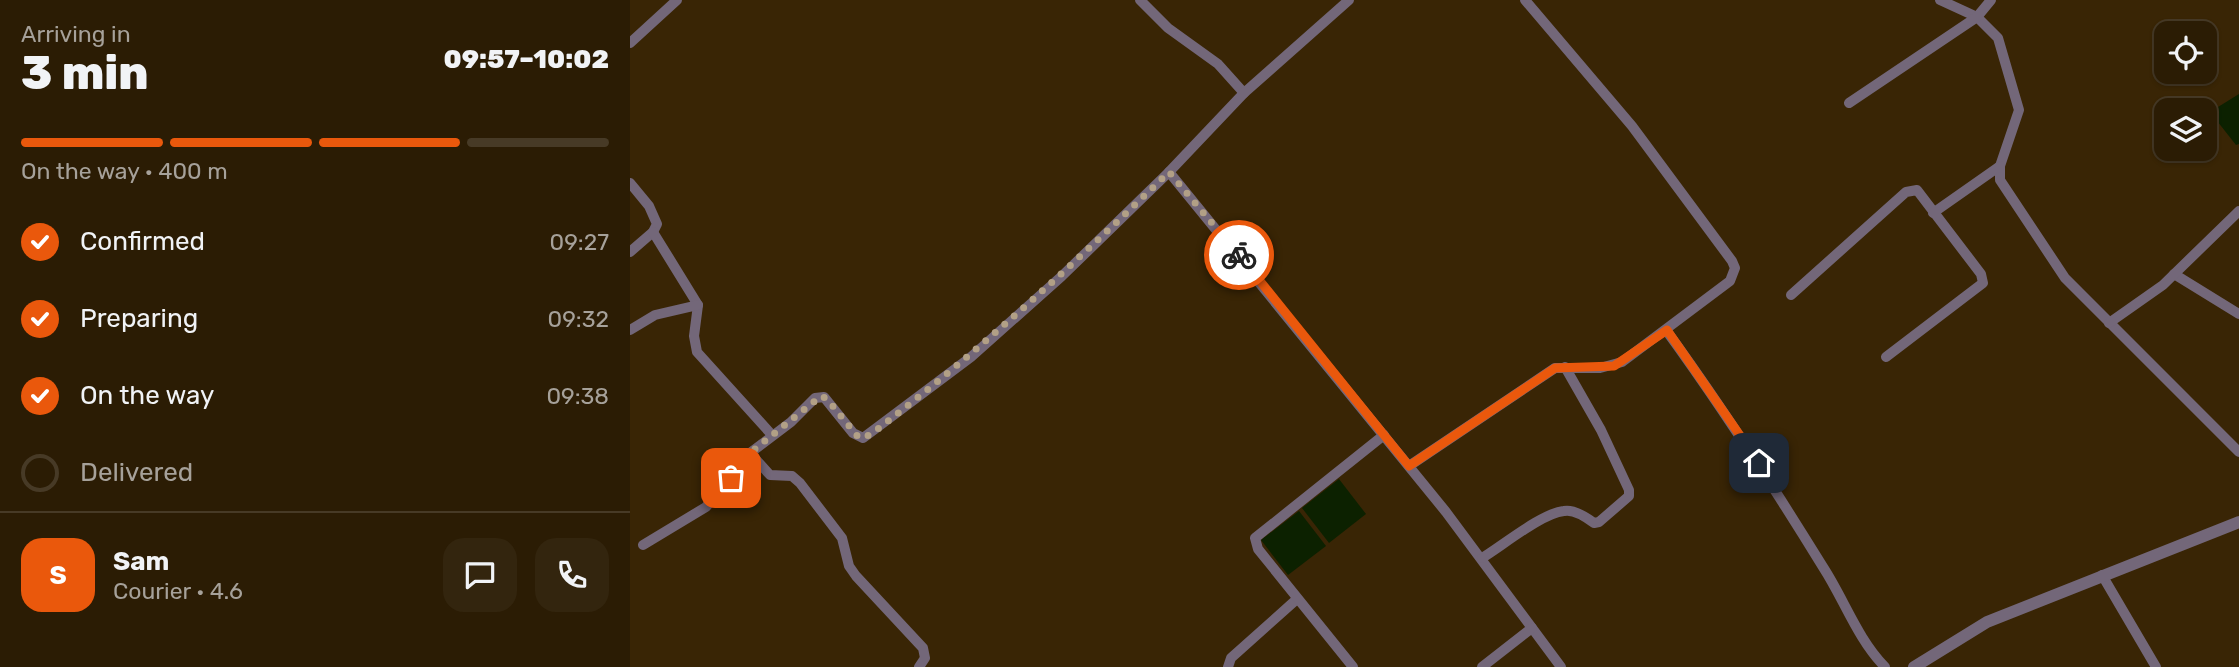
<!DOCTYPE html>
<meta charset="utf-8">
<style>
:root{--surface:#2b1c04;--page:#33250e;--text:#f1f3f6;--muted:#a6a19a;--line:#473a26;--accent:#ea580c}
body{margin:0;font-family:Rubik,sans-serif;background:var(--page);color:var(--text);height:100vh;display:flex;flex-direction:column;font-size:26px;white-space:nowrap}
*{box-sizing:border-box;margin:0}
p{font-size:23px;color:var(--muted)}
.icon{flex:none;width:38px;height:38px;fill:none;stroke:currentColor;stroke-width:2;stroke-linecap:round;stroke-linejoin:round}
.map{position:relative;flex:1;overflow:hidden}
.panel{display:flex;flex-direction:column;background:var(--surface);width:630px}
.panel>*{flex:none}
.controls{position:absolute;left:1524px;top:21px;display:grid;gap:14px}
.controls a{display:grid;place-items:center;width:63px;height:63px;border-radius:14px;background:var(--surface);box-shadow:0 2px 5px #0004,0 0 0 2px var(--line);font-size:35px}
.pin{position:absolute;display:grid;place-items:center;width:60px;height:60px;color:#fff;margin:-30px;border-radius:14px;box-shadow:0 4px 10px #0006}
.courier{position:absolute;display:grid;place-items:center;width:70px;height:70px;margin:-35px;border:5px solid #ea580c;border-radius:50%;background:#fff;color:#222;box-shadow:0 2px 9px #0007}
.headline em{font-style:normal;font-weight:800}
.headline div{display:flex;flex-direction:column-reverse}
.headline{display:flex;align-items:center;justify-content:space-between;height:119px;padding:0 21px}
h1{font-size:46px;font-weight:800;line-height:52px}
.bar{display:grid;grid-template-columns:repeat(4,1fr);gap:10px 7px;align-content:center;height:84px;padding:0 21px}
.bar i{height:9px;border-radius:5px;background:var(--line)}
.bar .on{background:var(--accent)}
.bar p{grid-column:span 4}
.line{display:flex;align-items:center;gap:18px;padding:0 21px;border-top:2px solid var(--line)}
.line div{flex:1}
.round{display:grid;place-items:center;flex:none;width:74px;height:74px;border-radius:21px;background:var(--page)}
ol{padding:0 21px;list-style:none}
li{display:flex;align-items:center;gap:21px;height:77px}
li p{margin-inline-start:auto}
li .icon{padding:7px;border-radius:50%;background:var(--accent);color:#fff;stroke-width:4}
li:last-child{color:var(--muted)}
li i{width:38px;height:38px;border:4px solid var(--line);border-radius:50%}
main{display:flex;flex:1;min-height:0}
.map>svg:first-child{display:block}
.water{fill:#0c2100}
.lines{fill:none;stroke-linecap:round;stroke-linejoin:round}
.minor{stroke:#736779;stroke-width:10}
.tertiary{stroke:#736779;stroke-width:12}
.done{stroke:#b2a086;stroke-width:7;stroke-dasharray:0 12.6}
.route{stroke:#ea580c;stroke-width:9}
</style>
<main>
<section class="panel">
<div class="headline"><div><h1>3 min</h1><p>Arriving in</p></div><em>09:57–10:02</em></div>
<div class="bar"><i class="on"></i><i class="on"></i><i class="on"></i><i></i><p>On the way · 400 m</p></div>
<ol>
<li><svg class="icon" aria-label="check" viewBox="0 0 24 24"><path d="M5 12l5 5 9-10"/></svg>Confirmed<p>09:27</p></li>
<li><svg class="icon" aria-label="check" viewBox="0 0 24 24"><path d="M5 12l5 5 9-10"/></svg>Preparing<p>09:32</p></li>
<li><svg class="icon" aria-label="check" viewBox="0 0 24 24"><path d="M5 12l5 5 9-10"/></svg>On the way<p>09:38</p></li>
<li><i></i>Delivered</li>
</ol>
<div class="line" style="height:126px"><b class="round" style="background:var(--accent);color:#fff">S</b><div><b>Sam</b><p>Courier · 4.6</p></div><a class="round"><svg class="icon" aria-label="chat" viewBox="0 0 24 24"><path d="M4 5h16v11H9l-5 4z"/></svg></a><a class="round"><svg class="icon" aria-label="phone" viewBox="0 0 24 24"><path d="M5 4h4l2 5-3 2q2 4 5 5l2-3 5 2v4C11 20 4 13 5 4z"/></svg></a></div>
</section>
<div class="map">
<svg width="1609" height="667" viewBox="0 0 1609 667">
<rect width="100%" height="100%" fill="#392505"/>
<g class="water">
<path d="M1609,94V144L1606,145L1580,112Z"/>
<path d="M709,479L736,514L699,543L672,508Z"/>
<path d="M669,511L696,546L658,575L631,540Z"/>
</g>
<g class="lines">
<g class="minor">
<path d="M510,0L538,28L588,64L614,93"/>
<path d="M1310,0L1347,17L1368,38L1389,110L1370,166V180L1435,278L1609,452"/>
<path d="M0,43L47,0"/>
<path d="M1219,103L1347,17L1361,0"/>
<path d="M539,172L816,512L931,667"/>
<path d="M0,183L19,206L27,224L23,232L0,252"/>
<path d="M1303,213L1370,166"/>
<path d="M23,232L68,305L64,336L67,352L142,435"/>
<path d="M1544,274L1609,314"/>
<path d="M1161,295L1276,192L1287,190L1351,274L1353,283L1256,357"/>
<path d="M1479,323L1533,285L1609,211"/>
<path d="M0,330L25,315L68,305"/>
<path d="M1036,330C1092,407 1143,486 1193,567C1215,601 1227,638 1255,667"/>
<path d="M120,453L140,475L162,476L170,483L212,538L219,566L226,576L293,648L295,658L289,667"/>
<path d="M779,466L925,368H970L992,362L1100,281L1105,268L1102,261L1002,126L895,0"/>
<path d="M13,545L76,507L120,453L161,422L185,398L194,397L223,433L233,438L341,357L432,276L539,172L614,93L719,0"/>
<path d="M852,558C872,546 912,513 934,511C944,509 956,517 964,523L969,522L999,496V490L971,430L935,367"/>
<path d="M1472,575L1526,667"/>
<path d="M598,667L601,658L667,599"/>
<path d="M723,667L628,549L625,538L754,435"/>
<path d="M852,667L902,628"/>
</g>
<path class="tertiary" d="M1284,667L1357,622L1609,522"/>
</g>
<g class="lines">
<path class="done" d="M101,478L120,453L191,396L197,399L229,438L240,435C346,354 443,265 539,172L609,255"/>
<path class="route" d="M609,255L779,466L925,368L984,366L1037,330L1129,463"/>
</g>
</svg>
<div class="controls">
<a><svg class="icon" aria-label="locate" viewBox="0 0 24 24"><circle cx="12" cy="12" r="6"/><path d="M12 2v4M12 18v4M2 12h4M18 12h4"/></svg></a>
<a><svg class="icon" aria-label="layers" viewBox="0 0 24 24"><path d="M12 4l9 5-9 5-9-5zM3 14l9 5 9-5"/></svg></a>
</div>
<div class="pin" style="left:101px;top:478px;background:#ea580c"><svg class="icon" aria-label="bag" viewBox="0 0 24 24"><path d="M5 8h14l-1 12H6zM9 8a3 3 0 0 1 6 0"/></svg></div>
<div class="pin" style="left:1129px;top:463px;background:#1f2937"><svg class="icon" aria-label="home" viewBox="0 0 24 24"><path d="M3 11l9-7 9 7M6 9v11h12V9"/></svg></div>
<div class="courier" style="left:609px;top:255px"><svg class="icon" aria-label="bike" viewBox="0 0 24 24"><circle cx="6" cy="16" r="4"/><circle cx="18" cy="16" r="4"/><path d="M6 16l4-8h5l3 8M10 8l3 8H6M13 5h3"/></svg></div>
</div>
</main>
